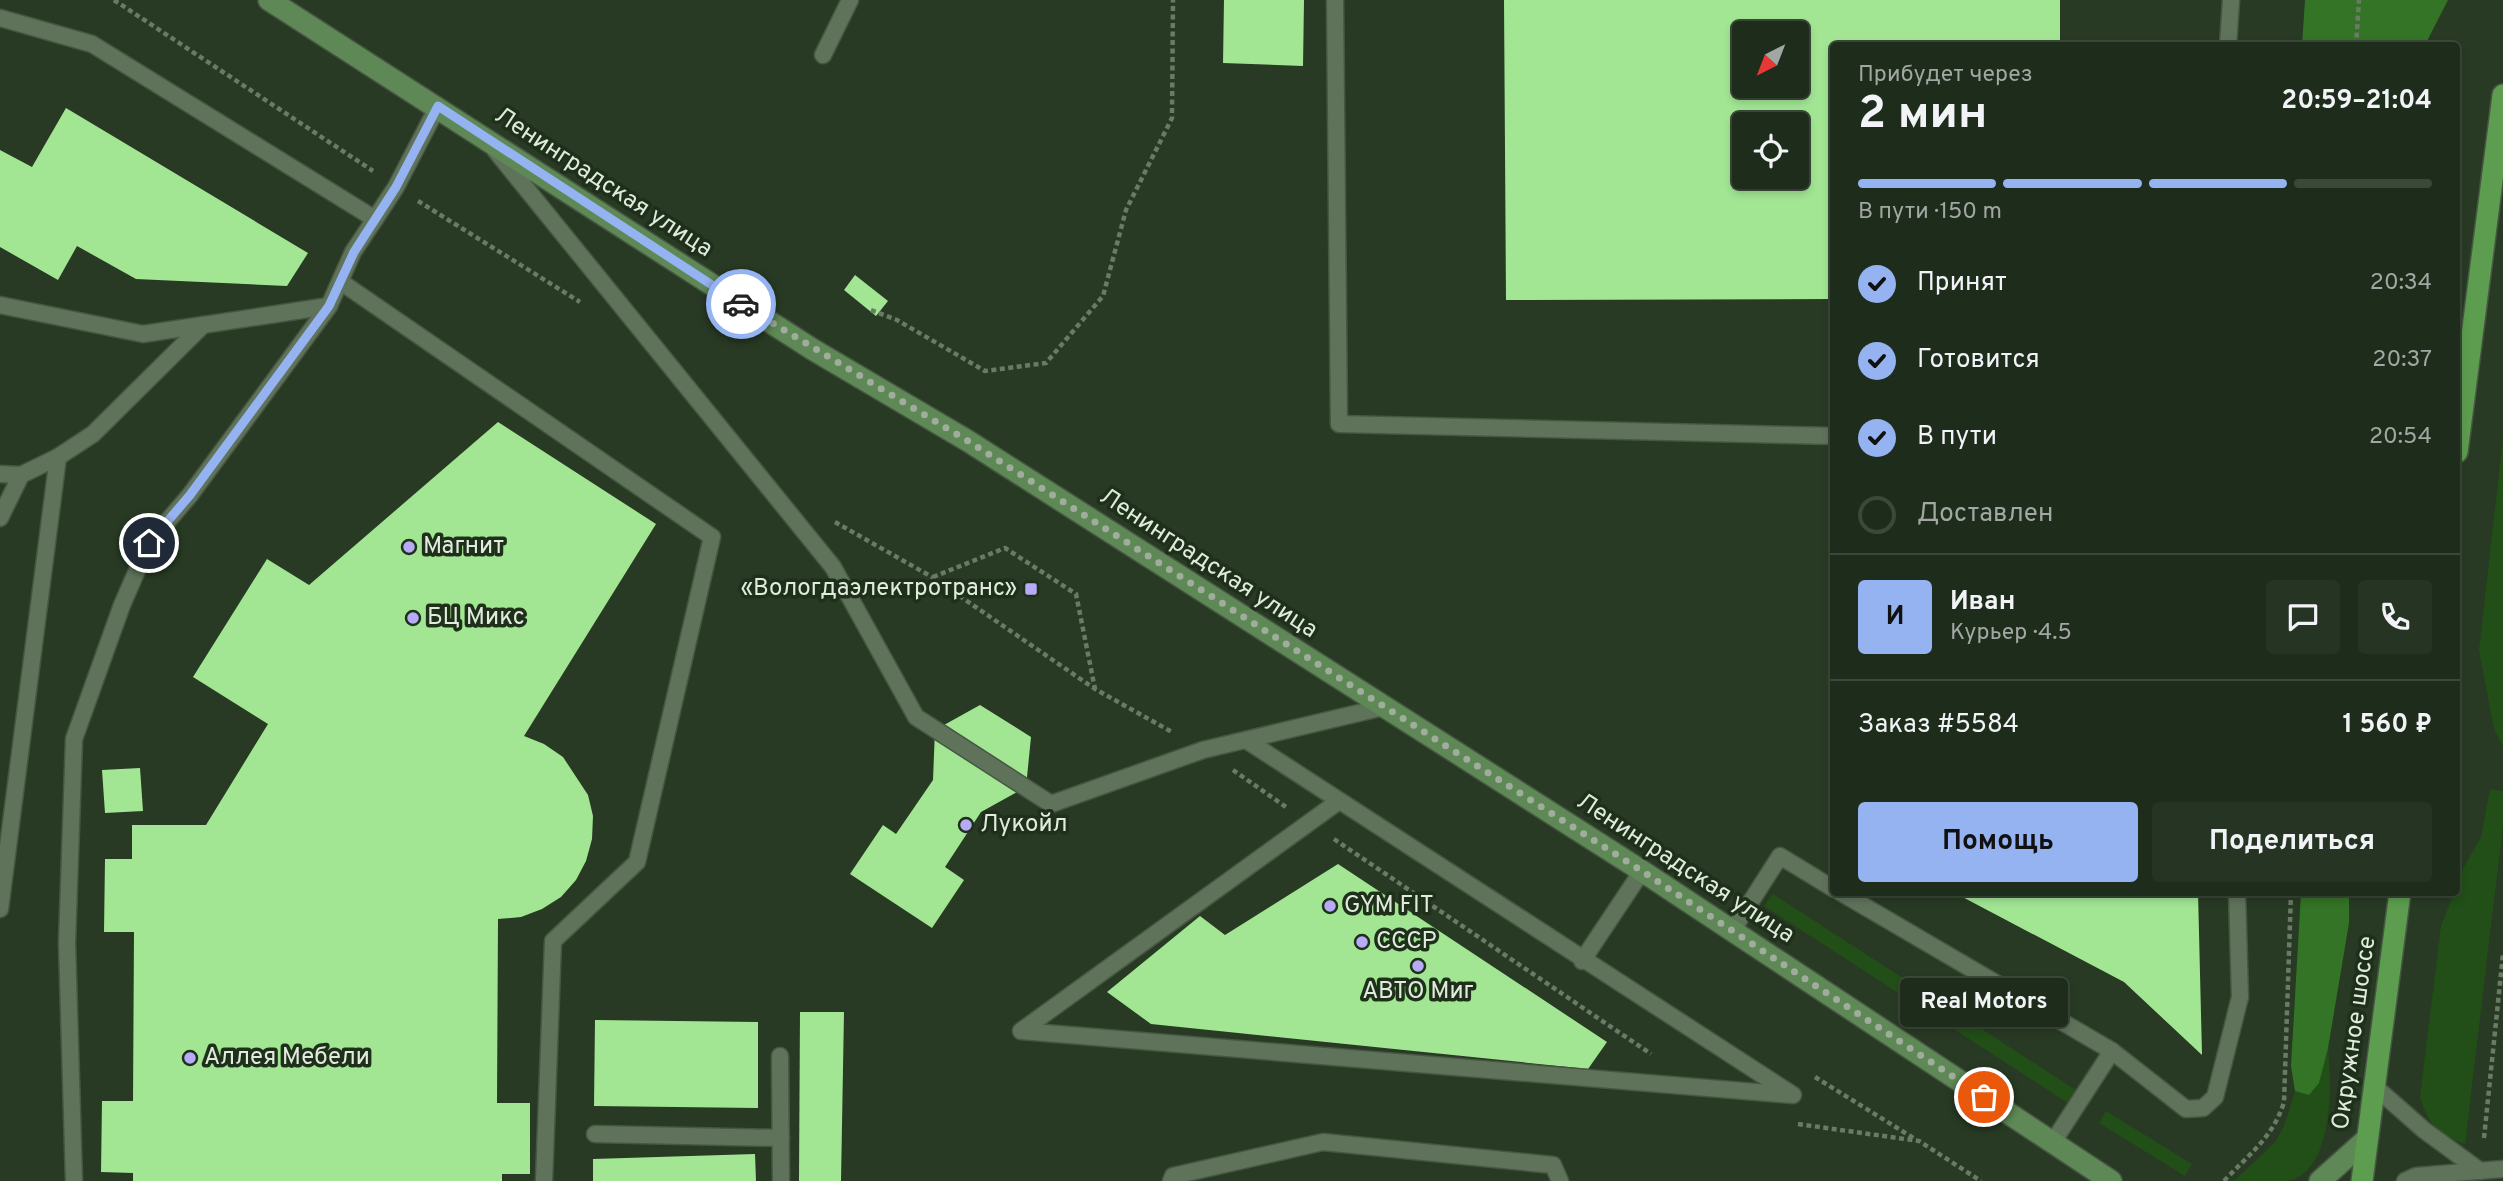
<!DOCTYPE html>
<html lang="ru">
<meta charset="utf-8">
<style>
:root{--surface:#1e2c1b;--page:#263424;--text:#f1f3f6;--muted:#a1a7a3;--line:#3c483a;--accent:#95b2f1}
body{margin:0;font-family:Overpass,sans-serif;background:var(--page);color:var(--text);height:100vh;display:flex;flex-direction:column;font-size:26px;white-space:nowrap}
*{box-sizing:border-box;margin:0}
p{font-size:23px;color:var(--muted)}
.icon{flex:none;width:38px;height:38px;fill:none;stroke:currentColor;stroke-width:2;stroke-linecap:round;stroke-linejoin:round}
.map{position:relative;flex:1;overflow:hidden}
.details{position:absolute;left:1830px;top:42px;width:630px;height:854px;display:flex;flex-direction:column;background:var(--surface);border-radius:7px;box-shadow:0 4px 10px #0003,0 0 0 2px var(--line)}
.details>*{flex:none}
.needle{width:46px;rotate:222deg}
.controls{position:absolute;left:1732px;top:21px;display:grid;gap:14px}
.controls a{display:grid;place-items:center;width:77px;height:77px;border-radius:7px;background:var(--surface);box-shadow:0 4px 10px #0003,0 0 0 2px var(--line);font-size:35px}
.pin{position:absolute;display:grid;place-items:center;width:60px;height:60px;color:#fff;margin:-30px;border:4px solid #fff;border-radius:50%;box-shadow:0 2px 7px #0007}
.courier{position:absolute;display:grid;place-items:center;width:70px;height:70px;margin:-35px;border:5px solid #95b2f1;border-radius:50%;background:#fff;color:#222;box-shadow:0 2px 9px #0007}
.bubble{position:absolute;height:49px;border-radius:7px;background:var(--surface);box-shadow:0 4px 10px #0003,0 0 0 2px var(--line);font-size:23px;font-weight:700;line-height:49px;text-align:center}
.summary em{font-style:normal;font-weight:700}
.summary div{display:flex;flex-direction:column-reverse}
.summary{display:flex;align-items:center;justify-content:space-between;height:119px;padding:0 28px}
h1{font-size:46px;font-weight:700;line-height:52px}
.bar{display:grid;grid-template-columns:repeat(4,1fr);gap:10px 7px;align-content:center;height:84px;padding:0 28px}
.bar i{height:9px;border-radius:5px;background:var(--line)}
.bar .on{background:var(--accent)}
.bar p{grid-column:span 4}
.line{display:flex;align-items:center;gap:18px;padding:0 28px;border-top:2px solid var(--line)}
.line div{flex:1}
.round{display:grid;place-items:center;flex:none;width:74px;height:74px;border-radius:7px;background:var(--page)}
ol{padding:0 28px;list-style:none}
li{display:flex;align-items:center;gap:21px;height:77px}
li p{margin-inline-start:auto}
li .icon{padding:7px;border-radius:50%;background:var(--accent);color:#111;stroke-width:4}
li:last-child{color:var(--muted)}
li i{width:38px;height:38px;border:4px solid var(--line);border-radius:50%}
.primary-button{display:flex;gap:14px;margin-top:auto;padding:14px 28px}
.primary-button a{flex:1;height:80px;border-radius:7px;background:var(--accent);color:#111;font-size:28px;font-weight:700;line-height:80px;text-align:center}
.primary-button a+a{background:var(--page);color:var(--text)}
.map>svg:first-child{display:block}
.green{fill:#214f17}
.forest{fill:#347426}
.building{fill:#a2e694;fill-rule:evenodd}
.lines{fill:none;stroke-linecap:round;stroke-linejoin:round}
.lane-casing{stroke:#465642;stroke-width:19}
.secondary-casing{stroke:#465642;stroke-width:24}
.primary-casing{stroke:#465642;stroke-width:24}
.path{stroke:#6a7a66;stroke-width:4.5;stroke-dasharray:5 3.5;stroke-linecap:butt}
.lane{stroke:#5f735b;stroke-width:16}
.secondary{stroke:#5e8855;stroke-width:21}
.primary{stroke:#5d9d4f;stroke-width:21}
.done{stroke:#a0ad9c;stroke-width:7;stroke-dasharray:0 12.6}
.route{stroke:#95b2f1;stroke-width:9}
.poi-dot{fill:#b7abf8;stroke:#1e301a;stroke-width:2.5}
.labels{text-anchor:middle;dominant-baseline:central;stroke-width:7;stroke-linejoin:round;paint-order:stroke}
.street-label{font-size:24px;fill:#e0ebdd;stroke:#1e301a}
.poi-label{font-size:24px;fill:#e0ebdd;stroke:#1e301a;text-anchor:start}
</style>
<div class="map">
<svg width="2503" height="1181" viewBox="0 0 2503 1181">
<rect width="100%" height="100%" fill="#283a24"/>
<g class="green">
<path d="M2503,438V746L2494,729L2479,650Z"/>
<path d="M2490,789L2503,791V825L2465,1144C2439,1135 2427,1123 2420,1097L2441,926L2454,893L2457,892L2463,869L2481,837Z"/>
<path d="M1773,894L2079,1092L2071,1105L1764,906Z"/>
<path d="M2328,1044C2331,1081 2336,1170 2288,1181C2272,1181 2251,1181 2234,1181L2276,1141L2284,1126L2295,1091L2309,1095Z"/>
<path d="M2106,1111L2192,1164L2185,1176L2099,1123Z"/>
</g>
<g class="forest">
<path d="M2305,0H2448L2425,45H2302Z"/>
<path d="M2301,893H2349V923L2328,1048L2319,1083L2309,1095L2295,1091L2291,1066Z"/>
</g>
<g class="building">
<path d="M1224,0H1304L1303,66L1223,63Z"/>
<path d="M1504,0H2060V46H1834V299L1506,300ZM1745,33H1797V86H1745ZM1745,124H1797V177H1745Z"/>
<path d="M66,108L308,253L287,286L136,279L77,246L58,280L0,247V150L32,167Z"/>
<path d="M855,275L888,301L876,316L844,290Z"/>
<path d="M498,422L656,524L524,736L544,744L563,757L588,795L593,816L592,839L586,861L576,880L561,897L542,909L521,917L498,919L497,1103H530V1174H502V1181H133V1173L101,1172L102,1101H133L134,932H104L105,859H132V825H206L268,724L193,677L267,559L309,585Z"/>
<path d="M980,705L1031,737L1026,787L981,812L945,867L964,880L932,928L850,874L883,825L896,834L933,780L935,730Z"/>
<path d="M140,768L143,811L105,813L102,770Z"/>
<path d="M1338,864L1607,1042L1588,1069L1151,1024L1107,992L1200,916L1225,935Z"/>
<path d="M1953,892H2198L2202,1055L2124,982Z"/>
<path d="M800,1012H844L841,1181H799Z"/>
<path d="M595,1020L758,1022V1108L594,1106Z"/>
<path d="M755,1154L756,1181H593V1159Z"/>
</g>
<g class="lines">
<defs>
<g id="lane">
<path d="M1335,0L1339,424L1834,436"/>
<path d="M0,18L92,44L375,219L396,187L438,106"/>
<path d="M2228,46L2231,0"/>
<path d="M823,55L850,0"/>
<path d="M495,150L833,567L916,717L1051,804L1203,750L1384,707"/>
<path d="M341,282L712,537L637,862L553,941L544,1181"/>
<path d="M0,305L143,334L329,306"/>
<path d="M0,474L21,475"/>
<path d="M0,518L21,475L58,457L93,434L203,325"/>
<path d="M1246,740L1790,1093"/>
<path d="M1339,801L1021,1031L1793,1095"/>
<path d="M1840,892L2112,1051L2186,1109L2203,1108L2215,1097L2240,997L2237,892"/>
<path d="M0,909L58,457"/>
<path d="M1732,931L1780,856L1834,889"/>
<path d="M1582,961L1642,871"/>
<path d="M780,1056L781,1181"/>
<path d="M2374,1086L2424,1130L2480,1171"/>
<path d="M595,1134L781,1138"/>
<path d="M2053,1142L2112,1051"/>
<path d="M74,1181L67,943L74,739L122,605L149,543L190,495L329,306L353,252L375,219"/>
<path d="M1171,1181L1173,1176L1323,1142L1553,1165L1560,1181"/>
<path d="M2405,1181L2416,1176L2503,1169"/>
</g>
<g id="secondary">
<path d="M269,0L812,349L968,441L1642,871L2111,1181"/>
<path d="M2320,1181L2367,1139"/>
</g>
<g id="primary">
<path d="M2457,452L2503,95"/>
<path d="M2362,1181L2400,892"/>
</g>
</defs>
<use href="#lane" class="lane-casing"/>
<use href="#secondary" class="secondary-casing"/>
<use href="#primary" class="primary-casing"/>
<g class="path">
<path d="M114,0L373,171"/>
<path d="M2356,46L2359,0"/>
<path d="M418,201L580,302"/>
<path d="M871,310L897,320L985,371L1046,363L1103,296L1126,210L1172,118L1173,0"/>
<path d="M835,522L932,577L1095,689L1172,732"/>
<path d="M933,577L1005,548L1076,594L1095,689"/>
<path d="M1233,770L1286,807"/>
<path d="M1334,839L1651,1054"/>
<path d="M1815,1077L1915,1139"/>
<path d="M1798,1124L1919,1141L1981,1181"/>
<path d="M2484,1138L2503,954"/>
<path d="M2224,1181C2248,1155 2273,1138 2284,1102L2291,892"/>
</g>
<use href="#lane" class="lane"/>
<use href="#secondary" class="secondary"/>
<use href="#primary" class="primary"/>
</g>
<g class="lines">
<path class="done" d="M741,304L968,441L1642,871L1984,1097"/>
<path class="route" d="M149,543L190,495L329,306L354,252L396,187L438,106L741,304"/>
</g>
<g class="poi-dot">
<circle cx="409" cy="547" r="7"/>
<rect x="1024" y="582" width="14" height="14" rx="3.5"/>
<circle cx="413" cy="618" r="7"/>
<circle cx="966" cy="825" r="7"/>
<circle cx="1330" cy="906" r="7"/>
<circle cx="1362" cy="942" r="7"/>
<circle cx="1418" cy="966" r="7"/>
<circle cx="190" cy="1058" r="7"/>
</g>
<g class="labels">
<g class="street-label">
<text transform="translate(603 183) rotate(33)">Ленинградская улица</text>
<text transform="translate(1208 564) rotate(33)">Ленинградская улица</text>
<text transform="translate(1685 869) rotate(33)">Ленинградская улица</text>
<text transform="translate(2355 1033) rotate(-82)">Окружное шоссе</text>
</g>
<g class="poi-label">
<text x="423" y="547">Магнит</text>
<text x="1017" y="589" text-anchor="end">«Вологдаэлектротранс»</text>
<text x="427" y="618">БЦ Микс</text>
<text x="980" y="825">Лукойл</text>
<text x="1344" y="906">GYM FIT</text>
<text x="1376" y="942">СССР</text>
<text x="1418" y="992" text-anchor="middle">АВТО Миг</text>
<text x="204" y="1058">Аллея Мебели</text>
</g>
</g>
</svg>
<div class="controls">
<a><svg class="needle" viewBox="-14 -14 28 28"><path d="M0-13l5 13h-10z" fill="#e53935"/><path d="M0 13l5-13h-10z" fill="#a1a7a3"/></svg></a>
<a><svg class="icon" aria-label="locate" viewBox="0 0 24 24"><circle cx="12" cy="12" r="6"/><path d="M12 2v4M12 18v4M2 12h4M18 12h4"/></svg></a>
</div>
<div class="pin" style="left:1984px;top:1097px;background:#ea580c"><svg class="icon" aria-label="bag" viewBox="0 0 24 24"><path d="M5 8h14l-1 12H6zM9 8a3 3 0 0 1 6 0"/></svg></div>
<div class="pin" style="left:149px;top:543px;background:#1f2937"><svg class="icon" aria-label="home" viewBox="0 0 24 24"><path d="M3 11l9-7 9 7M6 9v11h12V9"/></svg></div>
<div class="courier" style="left:741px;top:304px"><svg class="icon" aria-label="car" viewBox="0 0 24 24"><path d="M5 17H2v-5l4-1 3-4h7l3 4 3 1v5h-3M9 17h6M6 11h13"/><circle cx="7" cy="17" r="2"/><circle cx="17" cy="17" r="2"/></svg></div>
<div class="bubble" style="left:1900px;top:978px;width:168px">Real Motors</div>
<section class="details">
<div class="summary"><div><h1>2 мин</h1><p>Прибудет через</p></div><em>20:59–21:04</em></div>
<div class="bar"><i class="on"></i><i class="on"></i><i class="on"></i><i></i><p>В пути · 150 m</p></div>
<ol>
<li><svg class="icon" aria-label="check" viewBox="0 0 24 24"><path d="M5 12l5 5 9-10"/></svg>Принят<p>20:34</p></li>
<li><svg class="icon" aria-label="check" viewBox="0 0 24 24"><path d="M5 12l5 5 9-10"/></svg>Готовится<p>20:37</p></li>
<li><svg class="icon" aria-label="check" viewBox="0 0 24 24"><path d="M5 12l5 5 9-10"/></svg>В пути<p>20:54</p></li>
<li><i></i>Доставлен</li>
</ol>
<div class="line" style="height:126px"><b class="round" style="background:var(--accent);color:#111">И</b><div><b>Иван</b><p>Курьер · 4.5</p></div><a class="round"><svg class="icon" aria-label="chat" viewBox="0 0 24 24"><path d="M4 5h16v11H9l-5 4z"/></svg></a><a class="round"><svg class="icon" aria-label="phone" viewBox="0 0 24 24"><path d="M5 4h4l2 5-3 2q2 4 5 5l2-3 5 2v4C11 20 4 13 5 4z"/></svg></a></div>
<div class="line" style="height:91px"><div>Заказ #5584</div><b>1 560 ₽</b></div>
<div class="primary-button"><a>Помощь</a><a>Поделиться</a></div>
</section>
</div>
